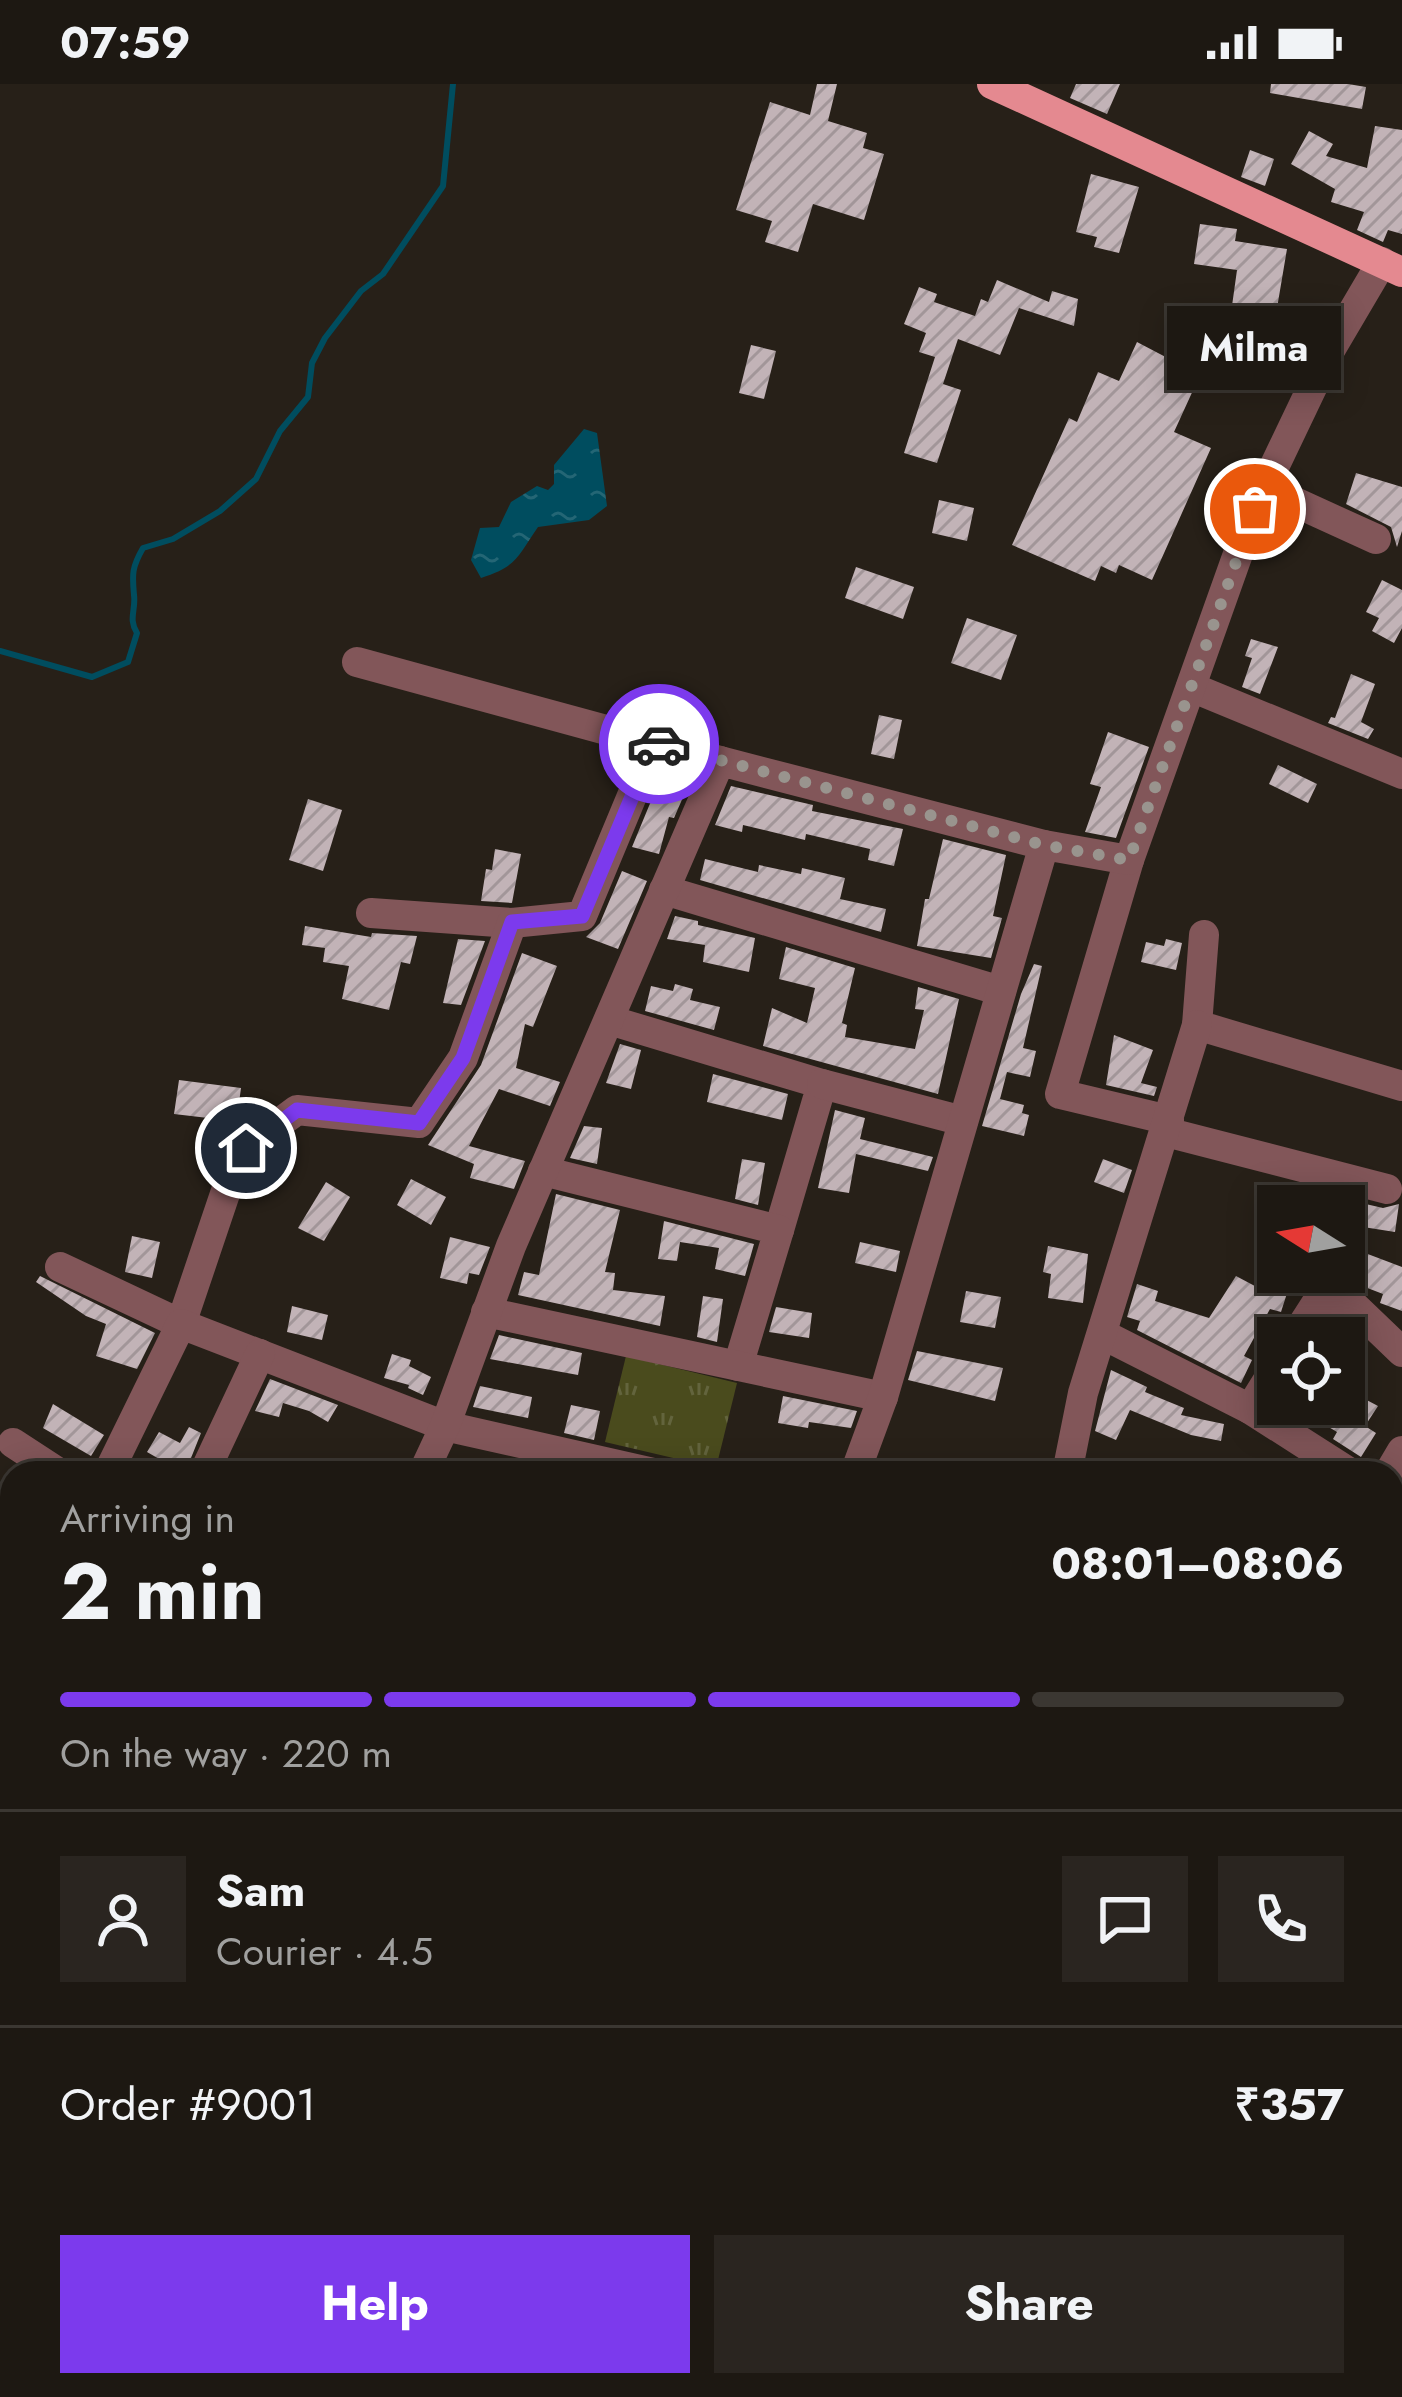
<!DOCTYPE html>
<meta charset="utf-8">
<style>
:root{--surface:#1d1812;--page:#2a2520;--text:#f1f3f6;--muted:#a0a09f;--line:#3b3732;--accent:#7c3aed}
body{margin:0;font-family:Jost,sans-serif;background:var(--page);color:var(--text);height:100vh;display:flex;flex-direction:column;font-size:45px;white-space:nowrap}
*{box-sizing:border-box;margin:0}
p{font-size:39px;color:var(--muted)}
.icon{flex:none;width:66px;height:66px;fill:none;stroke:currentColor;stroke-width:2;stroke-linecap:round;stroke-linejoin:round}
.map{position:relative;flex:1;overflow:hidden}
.sheet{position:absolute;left:0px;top:1377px;width:1404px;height:936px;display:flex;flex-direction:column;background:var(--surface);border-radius:36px 36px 0 0;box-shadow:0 6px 30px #0003,0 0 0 3px var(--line)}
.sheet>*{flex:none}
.needle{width:78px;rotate:281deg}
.controls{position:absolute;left:1257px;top:1101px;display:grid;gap:24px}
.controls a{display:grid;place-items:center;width:108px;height:108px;border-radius:0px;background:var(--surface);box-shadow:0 6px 30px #0003,0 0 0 3px var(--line);font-size:60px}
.pin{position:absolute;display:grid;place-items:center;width:102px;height:102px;color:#fff;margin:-51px;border:6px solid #fff;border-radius:50%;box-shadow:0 3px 12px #0007}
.courier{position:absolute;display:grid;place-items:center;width:120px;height:120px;margin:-60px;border:9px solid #7c3aed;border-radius:50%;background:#fff;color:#222;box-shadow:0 3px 15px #0007}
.bubble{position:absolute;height:84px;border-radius:0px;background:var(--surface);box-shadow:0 6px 30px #0003,0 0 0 3px var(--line);font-size:39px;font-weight:700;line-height:84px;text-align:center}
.overview em{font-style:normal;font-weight:700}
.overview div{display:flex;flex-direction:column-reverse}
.overview{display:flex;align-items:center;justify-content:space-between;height:204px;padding:0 60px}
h1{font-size:78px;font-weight:700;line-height:90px}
.bar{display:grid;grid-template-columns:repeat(4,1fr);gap:18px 12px;align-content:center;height:144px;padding:0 60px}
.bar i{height:15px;border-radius:9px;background:var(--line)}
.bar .on{background:var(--accent)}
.bar p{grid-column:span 4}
.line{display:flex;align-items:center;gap:30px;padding:0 60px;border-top:3px solid var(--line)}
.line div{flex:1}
.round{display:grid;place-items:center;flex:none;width:126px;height:126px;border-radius:0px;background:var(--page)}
.button{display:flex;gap:24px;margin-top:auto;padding:24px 60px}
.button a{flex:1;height:138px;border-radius:0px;background:var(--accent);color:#fff;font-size:48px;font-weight:700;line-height:138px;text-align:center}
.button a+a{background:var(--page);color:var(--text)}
.status{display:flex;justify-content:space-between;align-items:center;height:84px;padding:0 60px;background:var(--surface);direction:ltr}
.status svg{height:33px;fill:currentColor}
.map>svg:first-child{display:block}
.park{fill:url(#park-tufts)}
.water{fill:url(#water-ripples)}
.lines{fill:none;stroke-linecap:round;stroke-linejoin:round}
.stream{stroke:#004d5f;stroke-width:6}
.building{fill:url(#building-hatch)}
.minor{stroke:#825659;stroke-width:30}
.major{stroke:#e48990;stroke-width:30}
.done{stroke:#99948e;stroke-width:12;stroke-dasharray:0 21.6}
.route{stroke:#7c3aed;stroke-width:15}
</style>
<div class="status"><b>07:59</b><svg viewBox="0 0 49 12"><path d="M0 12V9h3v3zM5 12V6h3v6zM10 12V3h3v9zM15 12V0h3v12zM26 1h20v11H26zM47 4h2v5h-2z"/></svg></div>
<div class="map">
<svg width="1402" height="2313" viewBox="0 0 1402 2313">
<defs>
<pattern id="park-tufts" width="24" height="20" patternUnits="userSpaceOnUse" patternTransform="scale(3)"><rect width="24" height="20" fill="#4a4b1d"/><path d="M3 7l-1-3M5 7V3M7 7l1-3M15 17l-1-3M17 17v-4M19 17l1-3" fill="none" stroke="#63643d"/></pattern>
<pattern id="water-ripples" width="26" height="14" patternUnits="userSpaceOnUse" patternTransform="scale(3)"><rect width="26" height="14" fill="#004d5f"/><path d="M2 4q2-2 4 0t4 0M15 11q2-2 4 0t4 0" fill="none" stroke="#246675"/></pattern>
<pattern id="building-hatch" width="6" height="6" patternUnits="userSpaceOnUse" patternTransform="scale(3)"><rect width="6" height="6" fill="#c2b3b7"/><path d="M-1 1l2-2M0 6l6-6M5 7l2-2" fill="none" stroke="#a29699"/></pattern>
</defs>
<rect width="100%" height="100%" fill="#272018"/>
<path class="park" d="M626,1272L737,1299L716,1384L605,1358Z"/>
<path class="water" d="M584,345L597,349L607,422L589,436L538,443C518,472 517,483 481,494L471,476L480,444L499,443L511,418L537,402L548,406L554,400V381Z"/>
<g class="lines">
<path class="stream" d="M0,567L92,593L128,578L137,549C128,535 136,526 134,511C132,490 132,483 143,464L173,455L220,427L256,395L280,347L308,313L312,279L325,254L361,207L383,190L443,102L453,0"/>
</g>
<g class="building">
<path d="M817,0H837L828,37L867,49L863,64L884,70L864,136L813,120L798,168L765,158L772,137L736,126L770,18L810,31Z"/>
<path d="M1076,0H1120L1107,30L1070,14Z"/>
<path d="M1271,0H1348L1366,3L1362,25L1270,9Z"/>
<path d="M1375,42L1402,46V150L1388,146L1383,158L1357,146L1364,128L1331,118L1335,105L1291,80L1309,47L1333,60L1326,72L1367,84Z"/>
<path d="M1250,66L1274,75L1265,102L1241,93Z"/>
<path d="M1091,90L1139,103L1119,169L1094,163L1097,153L1076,148Z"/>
<path d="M1200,140L1237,145L1235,157L1287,165L1275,236L1231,229L1237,186L1194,180Z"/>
<path d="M997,196L1049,218L1052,207L1078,215L1074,242L1019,224L1000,271L958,255L943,300L961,306L937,379L904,369L935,273L919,268L926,249L904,240L919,203L937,210L934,218L975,232L981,215L988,218Z"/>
<path d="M1137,258L1200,291L1174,348L1211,364L1152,496L1119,481L1116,489L1101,482L1095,497L1012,461L1069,334L1077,338L1098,288L1119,297Z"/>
<path d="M751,261L776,267L764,315L739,309Z"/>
<path d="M1356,389L1402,403V447L1397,463L1391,443L1346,420Z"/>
<path d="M939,416L974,424L967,457L932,449Z"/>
<path d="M856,483L914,503L903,535L845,514Z"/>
<path d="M1382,496L1402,506V544L1394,559L1372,547L1379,534L1366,528Z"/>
<path d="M967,534L1017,551L1001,596L951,579Z"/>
<path d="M1251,555L1278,563L1260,610L1242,603L1252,574L1245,572Z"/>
<path d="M1351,590L1375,600L1361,638L1374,645L1368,655L1328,639L1331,633L1335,634Z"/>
<path d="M879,631L902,636L894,675L871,670Z"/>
<path d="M1108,648L1149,663L1116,754L1085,748L1101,703L1090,700Z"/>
<path d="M1278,681L1317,700L1308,719L1269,700Z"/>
<path d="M731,702L813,721L812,727L903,745L894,782L868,776L870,765L806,750L805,756L743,741L742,748L715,741Z"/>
<path d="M656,705L684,711L674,734L669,733L659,770L632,763Z"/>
<path d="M308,715L342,726L323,787L289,776Z"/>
<path d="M943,755L1006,771L993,832L1002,834L991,874L917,862L925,815H929Z"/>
<path d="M495,765L521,770L512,819L481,817L486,785L492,786Z"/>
<path d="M705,775L758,788L759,781L801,790L802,784L845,794L840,815L886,825L881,848L700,796Z"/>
<path d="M622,787L647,797L618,865L586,853L600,839Z"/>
<path d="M675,832L698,837V841L755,854L749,888L703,878L705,861L667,855Z"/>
<path d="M305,842L371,853L372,849L417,852L410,880L401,878L389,926L342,915L349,882L323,878L325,864L302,861Z"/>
<path d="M458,855L485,857L461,921L443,919Z"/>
<path d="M1166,855L1182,859L1176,886L1141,878L1146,858L1164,862Z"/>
<path d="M786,863L855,884L842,939L847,941L845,953L915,965L924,926L915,925L918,903L959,915L938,1010L763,962L772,924L807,939L815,904L779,895Z"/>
<path d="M522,869L557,882L533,943L525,940L516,984L560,998L550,1022L499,1005L469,1062L525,1077L514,1105L470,1094L474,1080L428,1061L481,981Z"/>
<path d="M1034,880L1042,882L1023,964L1036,967L1030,993L1007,988L1000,1015L1024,1021L1022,1029L1029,1031L1024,1052L982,1042L1021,910Z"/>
<path d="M675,900L693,905L690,916L720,923L714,946L645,927L651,902L673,907Z"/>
<path d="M1114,951L1153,966L1141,999L1157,1003L1154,1012L1106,1001Z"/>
<path d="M620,960L641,966L631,1005L606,999Z"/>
<path d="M713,990L788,1010L782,1036L707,1018Z"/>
<path d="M179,996L241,1004L235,1048L207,1046L208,1034L174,1030Z"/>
<path d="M835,1026L865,1034L860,1055L933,1073L928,1087L856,1070L849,1109L818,1104Z"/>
<path d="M584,1042L602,1044L597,1080L570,1074Z"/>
<path d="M742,1075L765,1079L758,1121L735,1115Z"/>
<path d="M1103,1075L1132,1086L1124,1109L1094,1098Z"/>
<path d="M411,1095L446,1113L431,1141L397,1121Z"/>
<path d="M326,1098L350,1113L324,1157L298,1144Z"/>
<path d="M556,1110L620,1126L605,1188L615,1189L613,1206L665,1212L660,1242L518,1211L524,1188L539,1191Z"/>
<path d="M1344,1115L1383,1124L1399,1120L1395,1148L1344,1140Z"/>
<path d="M664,1137L754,1160L745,1192L715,1185L719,1164L680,1158L677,1177L658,1175Z"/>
<path d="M132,1152L160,1158L152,1194L125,1188Z"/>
<path d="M450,1153L490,1163L479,1191L469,1189L467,1200L440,1194Z"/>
<path d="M860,1158L900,1167L896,1188L855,1179Z"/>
<path d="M1344,1161L1402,1183V1227L1380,1219L1383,1210L1344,1195Z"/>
<path d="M1048,1162L1088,1170L1083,1219L1048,1214L1051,1190L1043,1188Z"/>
<path d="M40,1192L155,1249L137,1285L96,1272L106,1240L86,1232L36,1198Z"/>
<path d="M1236,1192L1268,1209L1272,1198L1289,1203L1281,1228L1270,1225L1244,1272L1252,1276L1241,1299L1137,1246L1140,1237L1127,1233L1137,1200L1158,1207L1155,1217L1209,1234Z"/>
<path d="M966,1207L1001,1213L995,1244L960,1238Z"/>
<path d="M703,1212L723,1215L717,1258L697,1253Z"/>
<path d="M292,1222L328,1231L322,1256L287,1248Z"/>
<path d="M776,1223L812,1229L809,1254L769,1248Z"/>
<path d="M499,1251L582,1269L578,1291L490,1275Z"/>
<path d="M917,1267L1003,1284L995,1317L908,1296Z"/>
<path d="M392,1270L411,1276L409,1282L431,1293L423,1311L408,1304L409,1301L384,1294Z"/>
<path d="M1111,1286L1147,1303L1145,1308L1184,1324L1181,1331L1224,1340L1221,1357L1191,1351L1130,1326L1116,1356L1095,1347Z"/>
<path d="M270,1295L338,1321L328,1338L309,1327L283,1319L279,1333L255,1327Z"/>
<path d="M480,1302L532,1313L528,1334L473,1323Z"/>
<path d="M1344,1304L1378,1322L1365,1342L1376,1349L1361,1373L1333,1355L1337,1348L1322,1339L1334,1320H1344Z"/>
<path d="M783,1312L857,1327L851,1344L809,1338L808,1344L778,1339Z"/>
<path d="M53,1320L104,1351L91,1372L43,1344Z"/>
<path d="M571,1321L600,1327L594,1356L564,1349Z"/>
<path d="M189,1343L201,1349L185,1389H163L168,1380L147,1368L159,1348L180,1359Z"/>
</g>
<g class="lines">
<g class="minor">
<path d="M1264,404L1376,455"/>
<path d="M357,578L720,677"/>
<path d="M1191,603L1402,690"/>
<path d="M1129,776L1060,1010L1169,1036"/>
<path d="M664,806L1001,907"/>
<path d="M371,829L512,839L582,832L654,659"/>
<path d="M1204,851L1197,941L1402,1002"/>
<path d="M609,936L822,1000L779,1146"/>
<path d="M822,1000L963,1037"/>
<path d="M1166,1048L1387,1105"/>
<path d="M543,1087L779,1146L738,1282"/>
<path d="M60,1183L181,1240L232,1089L246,1064L297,1026L419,1039L463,974L512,839"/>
<path d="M486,1228L883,1313"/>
<path d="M1102,1250L1250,1325"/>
<path d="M1294,1254L1319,1215L1352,1220L1402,1268"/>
<path d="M1278,1280L1250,1325L1350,1389"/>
<path d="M13,1359L59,1389"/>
<path d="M108,1389L181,1240L445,1342L653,1389"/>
<path d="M204,1389L260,1270"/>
<path d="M423,1389L445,1342L511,1162L720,677L1044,761"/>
<path d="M855,1389L883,1313L1044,761L1129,776L1254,425L1329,268L1382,178"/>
<path d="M1067,1389L1083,1309L1197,941"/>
<path d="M1389,1389L1402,1367"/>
<path d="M1392,1416L1402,1423"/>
<path d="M1392,1608L1402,1602"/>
<path d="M0,1667L12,1641"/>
<path d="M1188,2313L1201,2301"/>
</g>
<path class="major" d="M992,0L1402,188"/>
</g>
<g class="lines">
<path class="done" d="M659,660L1044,761L1129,776L1255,425"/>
<path class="route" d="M246,1064L297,1026L419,1039L463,974L512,838L582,832L655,658L659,660"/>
</g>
</svg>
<div class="controls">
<a><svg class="needle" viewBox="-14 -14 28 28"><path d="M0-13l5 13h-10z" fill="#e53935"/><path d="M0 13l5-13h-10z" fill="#a0a09f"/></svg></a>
<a><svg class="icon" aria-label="locate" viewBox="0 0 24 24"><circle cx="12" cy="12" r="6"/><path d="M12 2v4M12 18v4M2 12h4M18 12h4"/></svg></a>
</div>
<div class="pin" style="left:1255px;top:425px;background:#ea580c"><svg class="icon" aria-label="bag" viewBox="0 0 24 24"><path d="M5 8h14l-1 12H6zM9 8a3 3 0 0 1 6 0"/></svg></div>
<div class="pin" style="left:246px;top:1064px;background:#1f2937"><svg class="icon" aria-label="home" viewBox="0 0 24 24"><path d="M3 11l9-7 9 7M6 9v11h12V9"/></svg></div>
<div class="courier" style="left:659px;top:660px"><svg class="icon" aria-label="car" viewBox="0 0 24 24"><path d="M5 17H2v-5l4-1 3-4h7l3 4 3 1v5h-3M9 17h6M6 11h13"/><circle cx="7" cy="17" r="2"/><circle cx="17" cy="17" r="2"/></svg></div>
<div class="bubble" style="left:1167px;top:222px;width:174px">Milma</div>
<section class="sheet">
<div class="overview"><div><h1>2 min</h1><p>Arriving in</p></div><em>08:01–08:06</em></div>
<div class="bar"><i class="on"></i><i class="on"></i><i class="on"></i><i></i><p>On the way · 220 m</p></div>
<div class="line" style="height:216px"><a class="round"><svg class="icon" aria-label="person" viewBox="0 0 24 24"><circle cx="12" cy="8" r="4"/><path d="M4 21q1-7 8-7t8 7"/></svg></a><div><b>Sam</b><p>Courier · 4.5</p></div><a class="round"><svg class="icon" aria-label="chat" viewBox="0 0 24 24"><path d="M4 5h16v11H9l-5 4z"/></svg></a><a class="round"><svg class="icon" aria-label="phone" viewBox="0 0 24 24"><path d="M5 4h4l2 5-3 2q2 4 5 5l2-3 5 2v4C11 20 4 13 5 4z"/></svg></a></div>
<div class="line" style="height:156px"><div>Order #9001</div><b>₹357</b></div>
<div class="button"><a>Help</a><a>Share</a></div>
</section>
</div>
